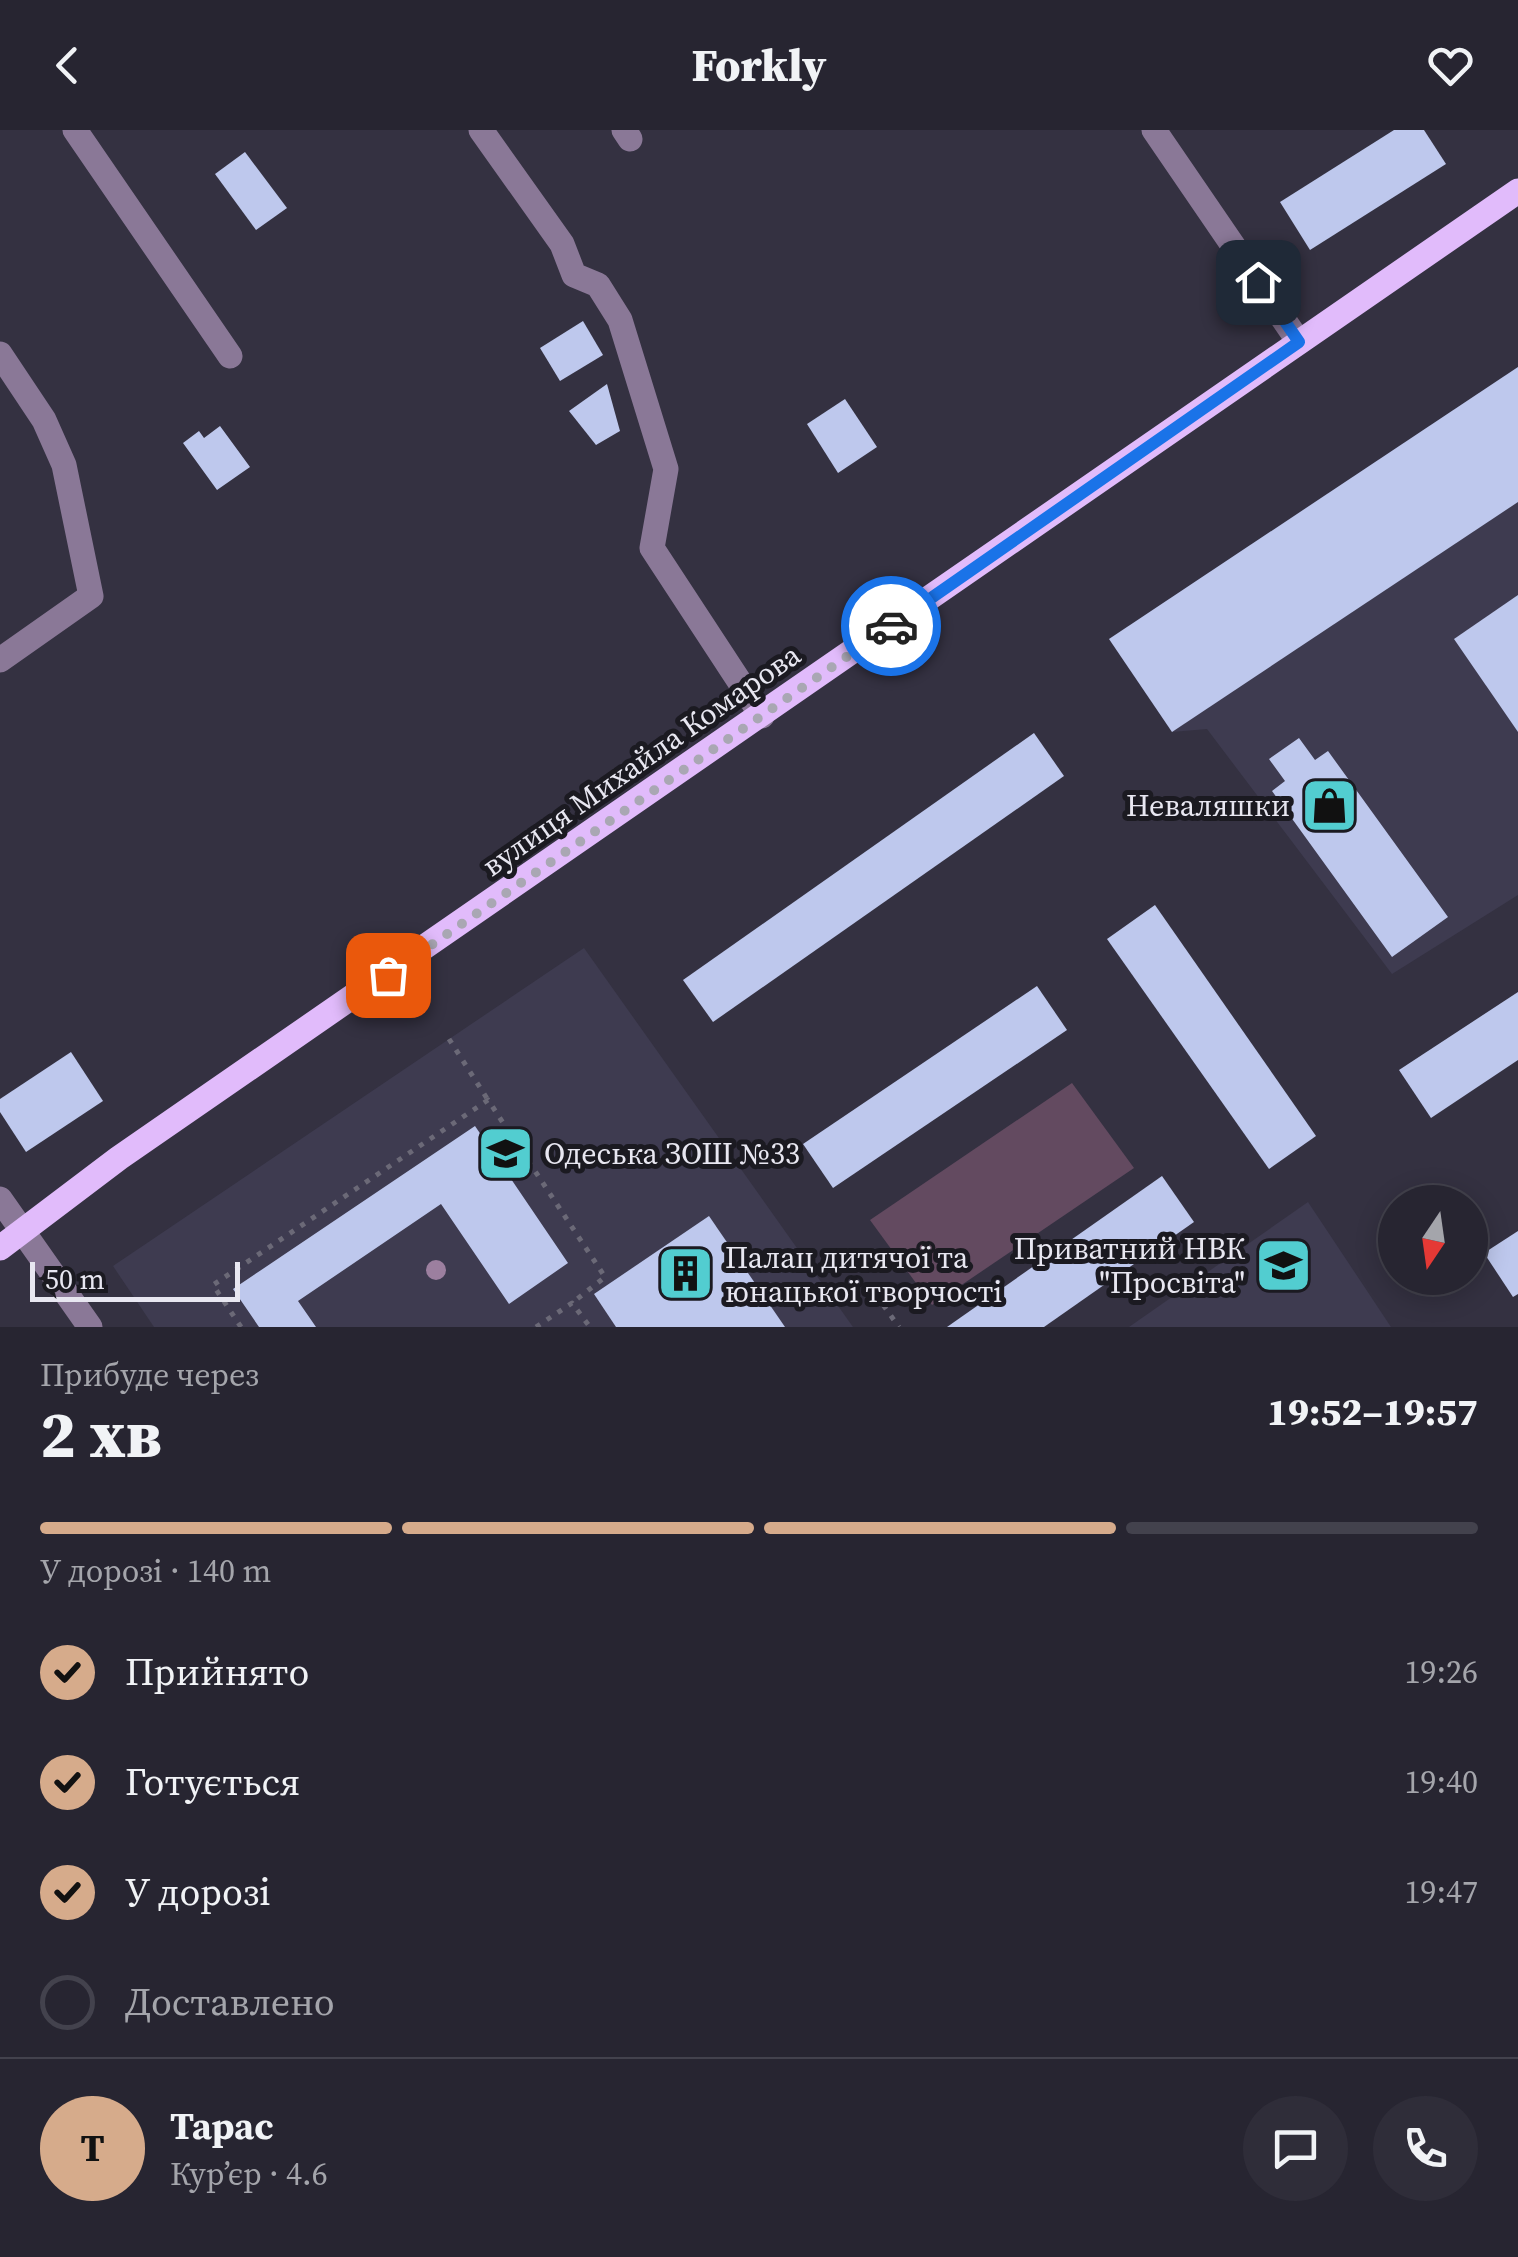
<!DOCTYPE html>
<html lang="uk">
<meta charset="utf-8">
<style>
:root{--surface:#272531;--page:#2f2d39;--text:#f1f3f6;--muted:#a4a5ab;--line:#43424d;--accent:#d6ab8b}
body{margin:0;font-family:"Source Serif 4",serif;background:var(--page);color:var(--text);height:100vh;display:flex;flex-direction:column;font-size:38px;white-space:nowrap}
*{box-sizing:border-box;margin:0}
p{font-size:32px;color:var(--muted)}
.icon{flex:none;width:55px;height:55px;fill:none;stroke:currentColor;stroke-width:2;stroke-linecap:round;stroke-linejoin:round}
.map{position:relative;height:1197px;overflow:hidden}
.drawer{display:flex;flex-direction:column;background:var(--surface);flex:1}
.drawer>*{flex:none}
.needle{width:65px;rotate:193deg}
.buttons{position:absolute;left:1378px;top:1055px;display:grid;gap:20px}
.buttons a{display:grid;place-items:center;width:110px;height:110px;border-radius:50%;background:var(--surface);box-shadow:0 5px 25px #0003,0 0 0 2px var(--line);font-size:50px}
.scale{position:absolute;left:30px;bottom:25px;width:210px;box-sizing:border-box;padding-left:10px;border:5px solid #e8e7f1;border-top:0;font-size:28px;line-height:35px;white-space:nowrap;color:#e8e7f1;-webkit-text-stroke:8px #1b1a21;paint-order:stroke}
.pin{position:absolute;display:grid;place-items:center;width:85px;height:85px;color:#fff;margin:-42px;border-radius:20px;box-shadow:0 5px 15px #0006}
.courier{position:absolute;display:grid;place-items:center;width:100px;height:100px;margin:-50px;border:8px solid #1a73e8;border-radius:50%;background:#fff;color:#222;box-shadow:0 2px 12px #0007}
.headline em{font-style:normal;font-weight:800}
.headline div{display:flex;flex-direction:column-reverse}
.headline{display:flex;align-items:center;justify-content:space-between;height:170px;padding:0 40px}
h1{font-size:65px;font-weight:800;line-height:75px}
.bar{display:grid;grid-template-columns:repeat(4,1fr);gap:15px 10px;align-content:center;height:120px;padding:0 40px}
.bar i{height:12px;border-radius:8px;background:var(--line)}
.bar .current{background:var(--accent)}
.bar p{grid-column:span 4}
.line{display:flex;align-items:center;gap:25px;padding:0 40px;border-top:2px solid var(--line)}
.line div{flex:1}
.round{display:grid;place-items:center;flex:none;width:105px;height:105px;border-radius:52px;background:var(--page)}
ol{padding:0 40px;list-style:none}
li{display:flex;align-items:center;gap:30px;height:110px}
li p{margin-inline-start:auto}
li .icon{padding:10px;border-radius:50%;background:var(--accent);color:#111;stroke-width:4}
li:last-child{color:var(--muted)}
li i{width:55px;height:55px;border:5px solid var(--line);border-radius:50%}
header{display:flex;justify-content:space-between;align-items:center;height:130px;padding:0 40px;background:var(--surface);font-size:45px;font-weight:800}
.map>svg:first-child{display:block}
.built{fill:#3e3b50}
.green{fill:#634a60}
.building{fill:#bec8ed}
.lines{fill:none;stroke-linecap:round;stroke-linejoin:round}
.path{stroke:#6b6977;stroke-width:5;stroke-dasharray:5 8;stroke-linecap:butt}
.minor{stroke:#8a7897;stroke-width:25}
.major{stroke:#e1bbfb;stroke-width:25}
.tree{fill:#9c7f9f}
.done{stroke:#a9a7b3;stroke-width:10;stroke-dasharray:0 18}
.route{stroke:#1a73e8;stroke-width:12}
.labels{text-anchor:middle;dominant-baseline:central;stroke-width:10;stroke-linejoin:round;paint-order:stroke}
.street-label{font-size:30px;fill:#e8e7f1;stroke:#1b1a21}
.poi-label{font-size:30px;fill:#e8e7f1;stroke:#1b1a21;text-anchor:end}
</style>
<header><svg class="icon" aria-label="back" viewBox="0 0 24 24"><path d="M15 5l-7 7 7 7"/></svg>Forkly<svg class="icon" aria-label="heart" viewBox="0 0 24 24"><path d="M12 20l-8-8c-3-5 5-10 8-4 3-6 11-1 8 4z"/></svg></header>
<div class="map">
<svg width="1518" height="1197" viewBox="0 0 1518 1197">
<rect width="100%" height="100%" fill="#343141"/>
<g class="built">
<path d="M1518,237V765L1392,844L1207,599L1172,602L1109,509Z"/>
<path d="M584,818L853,1197H154L113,1136Z"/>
<path d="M1308,1072L1391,1197H1129Z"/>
</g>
<path class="green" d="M1072,953L1134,1038L932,1175L870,1090Z"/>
<g class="building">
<path d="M1394,0H1424L1446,34L1310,120L1280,72Z"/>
<path d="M245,22L287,78L256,100L215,44Z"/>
<path d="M583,191L603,225L560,251L540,218Z"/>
<path d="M1518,237V372L1172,602L1109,509Z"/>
<path d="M607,254L620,301L596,315L569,281Z"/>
<path d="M845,269L877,317L838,343L807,294Z"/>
<path d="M220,296L250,337L217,360L183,313L199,301L204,308Z"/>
<path d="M1518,465V602L1454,509Z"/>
<path d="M1034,603L1064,646L713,892L683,850Z"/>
<path d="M1299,608L1315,630L1328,621L1448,787L1392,827L1272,661L1285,651L1269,629Z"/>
<path d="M1155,775L1316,1006L1269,1039L1107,809Z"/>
<path d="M1037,856L1067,900L833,1058L803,1014Z"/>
<path d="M1518,862V930L1431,988L1399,940Z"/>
<path d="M71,922L103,971L26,1022L0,982V969Z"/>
<path d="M475,996L568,1133L509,1174L441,1074L298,1171L316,1197H259L233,1159Z"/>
<path d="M1162,1046L1194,1092L1044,1197H947Z"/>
<path d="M709,1086L785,1197H616L594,1164Z"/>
<path d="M1518,1101V1164L1513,1167L1484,1123Z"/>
</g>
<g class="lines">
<g class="path">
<path d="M449,909L488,970"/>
<path d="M868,1154L899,1197"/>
<path d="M241,1197L213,1155L488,970L605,1147L572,1173"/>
<path d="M536,1197L572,1173L590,1197"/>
</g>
<g class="minor">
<path d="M75,0L230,226"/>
<path d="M481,0L562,114L574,145L598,155L620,190L666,339L652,418L762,586"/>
<path d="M624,0L630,9"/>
<path d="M1154,0L1299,212"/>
<path d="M0,224L44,290L64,335L91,466L0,530"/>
<path d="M0,1069L90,1197"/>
</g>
<path class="major" d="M0,1118L119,1028L1518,61"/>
</g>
<g class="tree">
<circle cx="504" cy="1009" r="10"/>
<circle cx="436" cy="1140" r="10"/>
</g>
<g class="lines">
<path class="done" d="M388,845L891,496"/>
<path class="route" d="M891,496L1299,212L1258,152"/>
</g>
<defs>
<symbol id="shop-square" viewBox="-11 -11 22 22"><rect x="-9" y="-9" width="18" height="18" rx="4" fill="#52cdd0" stroke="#1b1a21"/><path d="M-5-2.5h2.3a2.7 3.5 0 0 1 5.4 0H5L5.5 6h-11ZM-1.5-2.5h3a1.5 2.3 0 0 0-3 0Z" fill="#111"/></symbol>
<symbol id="school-square" viewBox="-11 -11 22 22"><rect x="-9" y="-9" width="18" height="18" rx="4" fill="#52cdd0" stroke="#1b1a21"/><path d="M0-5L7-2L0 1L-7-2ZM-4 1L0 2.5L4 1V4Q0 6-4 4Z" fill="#111"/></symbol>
<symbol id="building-square" viewBox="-11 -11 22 22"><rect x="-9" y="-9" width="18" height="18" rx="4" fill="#52cdd0" stroke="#1b1a21"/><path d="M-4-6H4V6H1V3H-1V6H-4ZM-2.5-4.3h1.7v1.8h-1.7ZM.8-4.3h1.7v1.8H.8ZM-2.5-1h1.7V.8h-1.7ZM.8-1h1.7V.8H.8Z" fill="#111"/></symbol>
</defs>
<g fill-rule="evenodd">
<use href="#shop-square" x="1298" y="644" width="63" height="63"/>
<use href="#school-square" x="474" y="992" width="63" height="63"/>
<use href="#school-square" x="1252" y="1104" width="63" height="63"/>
<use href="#building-square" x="654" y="1112" width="63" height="63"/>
</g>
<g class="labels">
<g class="street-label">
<text transform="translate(641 630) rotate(-35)">вулиця Михайла Комарова</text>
</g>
<g class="poi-label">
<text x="1290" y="675">Неваляшки</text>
<text x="544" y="1023" text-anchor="start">Одеська ЗОШ №33</text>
<text x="1245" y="1118">Приватний НВК<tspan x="1245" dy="34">"Просвіта"</tspan></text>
<text x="725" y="1127" text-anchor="start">Палац дитячої та<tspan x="725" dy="34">юнацької творчості</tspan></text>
</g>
</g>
</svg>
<div class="buttons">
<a><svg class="needle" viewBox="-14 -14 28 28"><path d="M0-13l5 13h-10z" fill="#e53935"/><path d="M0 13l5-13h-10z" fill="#a4a5ab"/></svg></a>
</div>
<div class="scale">50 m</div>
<div class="pin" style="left:388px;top:845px;background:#ea580c"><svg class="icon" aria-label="bag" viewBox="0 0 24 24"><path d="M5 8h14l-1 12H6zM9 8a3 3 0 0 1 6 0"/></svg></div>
<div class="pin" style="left:1258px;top:152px;background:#1f2937"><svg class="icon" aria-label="home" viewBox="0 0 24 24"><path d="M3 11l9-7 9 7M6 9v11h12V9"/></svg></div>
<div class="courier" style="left:891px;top:496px"><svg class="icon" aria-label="car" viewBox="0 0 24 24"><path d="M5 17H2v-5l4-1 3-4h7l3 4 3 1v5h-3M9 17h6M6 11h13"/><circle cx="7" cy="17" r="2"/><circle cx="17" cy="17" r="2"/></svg></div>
</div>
<section class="drawer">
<div class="headline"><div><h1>2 хв</h1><p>Прибуде через</p></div><em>19:52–19:57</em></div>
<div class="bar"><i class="current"></i><i class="current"></i><i class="current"></i><i></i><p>У дорозі · 140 m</p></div>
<ol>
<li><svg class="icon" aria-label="check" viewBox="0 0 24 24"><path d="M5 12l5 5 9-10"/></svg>Прийнято<p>19:26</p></li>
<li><svg class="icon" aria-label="check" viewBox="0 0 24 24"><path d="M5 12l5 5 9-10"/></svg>Готується<p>19:40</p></li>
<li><svg class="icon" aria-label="check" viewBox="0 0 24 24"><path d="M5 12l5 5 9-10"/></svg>У дорозі<p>19:47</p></li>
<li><i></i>Доставлено</li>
</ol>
<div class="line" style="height:180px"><b class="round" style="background:var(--accent);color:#111">Т</b><div><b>Тарас</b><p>Кур’єр · 4.6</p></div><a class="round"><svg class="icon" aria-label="chat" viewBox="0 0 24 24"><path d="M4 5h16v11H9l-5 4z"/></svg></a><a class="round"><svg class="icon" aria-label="phone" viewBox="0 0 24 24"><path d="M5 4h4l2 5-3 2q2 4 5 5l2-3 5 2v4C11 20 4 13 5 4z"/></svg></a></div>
</section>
